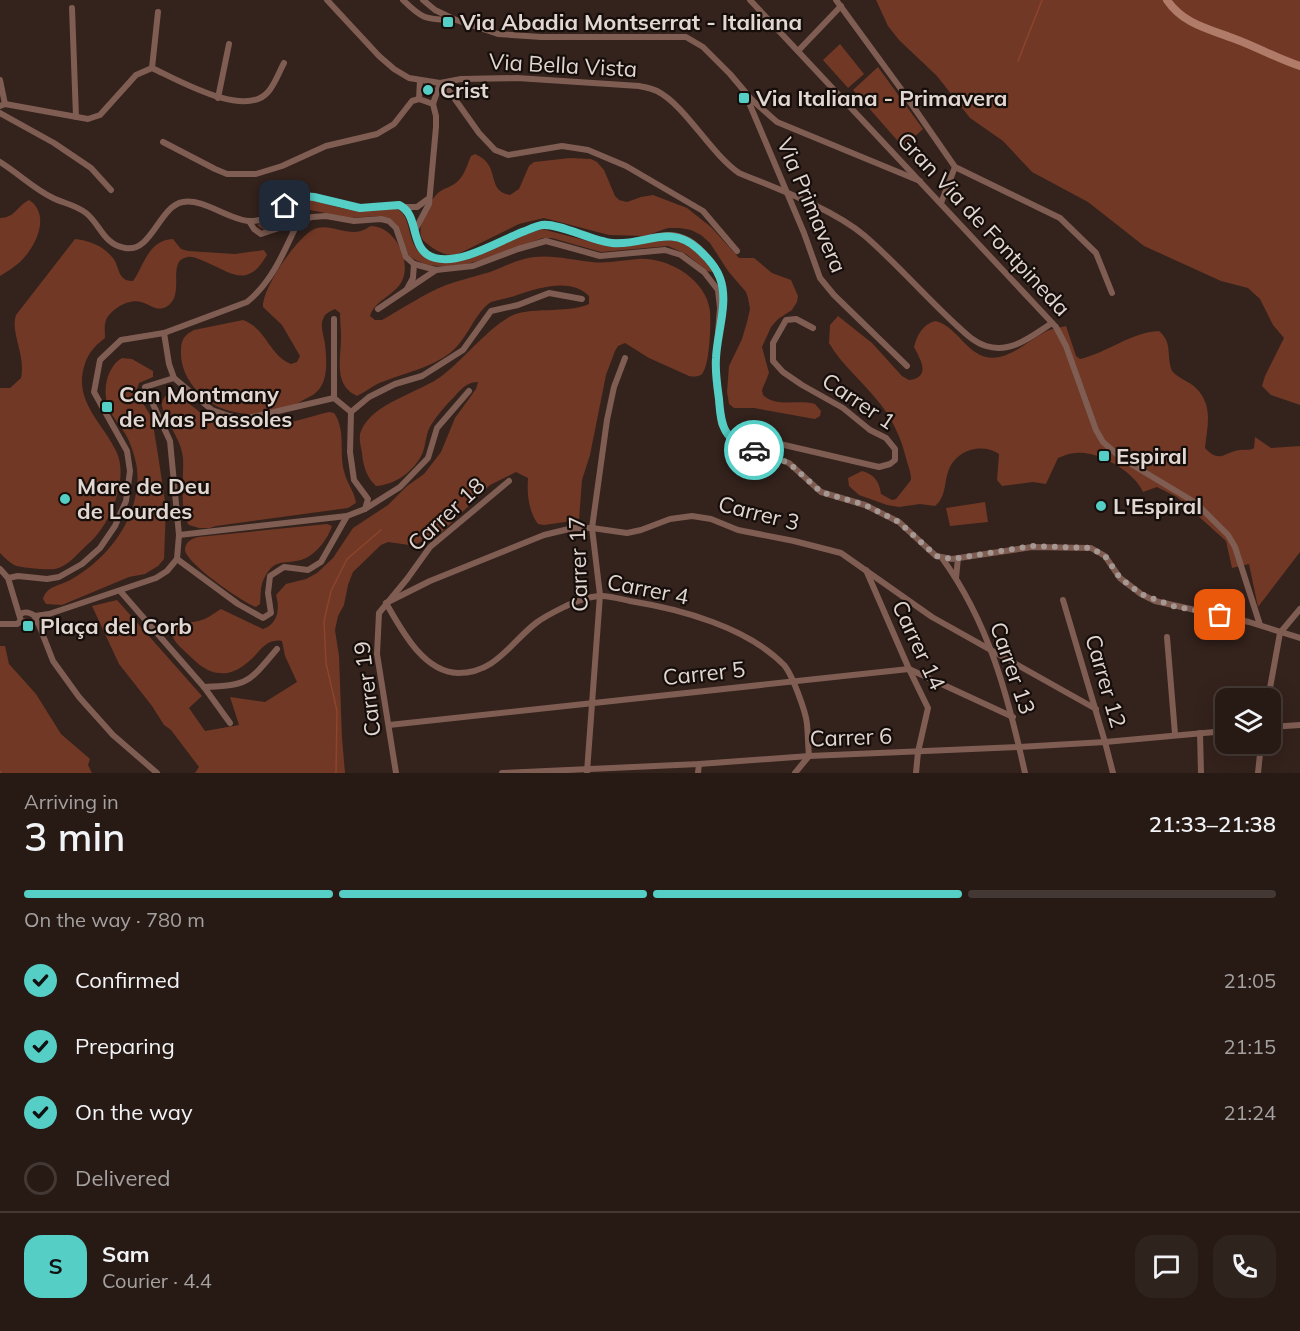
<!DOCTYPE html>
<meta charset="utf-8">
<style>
:root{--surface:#271a15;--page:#2f231e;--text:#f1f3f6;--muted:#a4a1a0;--line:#433834;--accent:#55cec6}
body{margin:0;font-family:Mulish,sans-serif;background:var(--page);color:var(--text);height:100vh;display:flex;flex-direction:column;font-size:22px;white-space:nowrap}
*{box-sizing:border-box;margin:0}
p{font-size:20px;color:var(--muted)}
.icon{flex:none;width:33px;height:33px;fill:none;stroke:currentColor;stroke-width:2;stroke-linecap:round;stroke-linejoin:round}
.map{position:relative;height:773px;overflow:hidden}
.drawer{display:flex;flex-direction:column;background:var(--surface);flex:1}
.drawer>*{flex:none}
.fabs{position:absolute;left:1215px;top:688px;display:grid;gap:12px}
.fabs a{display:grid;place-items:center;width:66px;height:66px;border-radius:12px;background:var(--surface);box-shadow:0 6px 24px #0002,0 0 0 2px var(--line);font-size:30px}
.pin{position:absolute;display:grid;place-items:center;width:51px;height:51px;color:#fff;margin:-26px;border-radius:12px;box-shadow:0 3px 9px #0006}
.courier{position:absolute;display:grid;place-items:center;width:60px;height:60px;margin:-30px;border:4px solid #55cec6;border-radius:50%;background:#fff;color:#222;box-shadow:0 2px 8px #0007}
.summary em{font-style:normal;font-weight:600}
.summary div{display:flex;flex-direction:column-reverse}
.summary{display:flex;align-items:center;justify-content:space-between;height:102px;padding:0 24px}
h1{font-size:39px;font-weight:600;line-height:45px}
.bar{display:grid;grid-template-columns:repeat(4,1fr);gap:9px 6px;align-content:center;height:72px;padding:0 24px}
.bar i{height:8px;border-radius:4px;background:var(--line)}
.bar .current{background:var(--accent)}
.bar p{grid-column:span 4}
.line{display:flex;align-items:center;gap:15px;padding:0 24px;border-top:2px solid var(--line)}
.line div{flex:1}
.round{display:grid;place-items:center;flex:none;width:63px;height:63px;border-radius:18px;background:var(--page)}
ol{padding:0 24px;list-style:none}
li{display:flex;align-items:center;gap:18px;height:66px}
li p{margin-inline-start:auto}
li .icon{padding:6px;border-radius:50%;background:var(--accent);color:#111;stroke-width:4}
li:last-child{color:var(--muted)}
li i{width:33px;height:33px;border:3px solid var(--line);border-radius:50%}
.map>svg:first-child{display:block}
.green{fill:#703825}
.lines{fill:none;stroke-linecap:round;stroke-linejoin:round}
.stream{stroke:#8d442b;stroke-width:1.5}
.minor{stroke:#7f5d52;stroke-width:6}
.secondary{stroke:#b17b69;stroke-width:8}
.done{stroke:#a59792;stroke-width:6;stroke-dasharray:0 10.8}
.route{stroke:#55cec6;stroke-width:8}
.poi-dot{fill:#55cec6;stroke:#160e0b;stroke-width:2}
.labels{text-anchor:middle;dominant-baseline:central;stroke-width:4.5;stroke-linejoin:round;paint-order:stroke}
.poi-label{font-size:22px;font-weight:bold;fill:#e2d6d1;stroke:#160e0b;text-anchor:start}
.street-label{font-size:22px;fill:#e2d6d1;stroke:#160e0b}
</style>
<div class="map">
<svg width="1300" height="773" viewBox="0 0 1300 773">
<rect width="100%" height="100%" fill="#34221c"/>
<g class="green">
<path d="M876,0H1300V405L1271,395L1262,386L1265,376L1284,338L1273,325L1260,299L1248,288L1221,281L1144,246L1088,202L1032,172L1003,141L970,118L937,76L899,40L888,26Z"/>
<path d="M840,44L864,74L848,88L823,60Z"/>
<path d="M878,67L923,129L903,147L853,90Z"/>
<path d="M475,154C502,165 485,191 510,195L519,189L529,166L534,162L570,158L591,159L597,162L604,170L615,196L619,200L627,202L641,197L653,195L687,208L711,227L739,258H754L772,273L791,280L798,296L797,302L792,310L778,319L771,327L762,347L769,373L762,390L763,395C777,408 797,399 815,404L821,411L820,416L815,419L809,418L754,408H734L729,404L727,392L729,366L742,339L747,322L750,309L748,298L746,292L728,271L710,243L701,235L691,230L680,228H668L645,236L609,235L544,218L519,224L456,255C447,256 438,252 430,246C427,243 422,241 421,236C418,224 429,201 438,193C444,188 452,187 458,181C465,174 467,165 471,156Z"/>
<path d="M306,199C325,203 345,211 365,211C375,210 388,204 397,209C418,219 398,260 447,261L542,229L588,241L618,245L681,239L691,246L710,267L712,272L707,271L686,254L668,246L601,252L552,238H543C504,250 447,283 409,256L397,225L390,218L378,216L351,218L310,210L297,218L264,230L258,226L259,222C276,220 289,205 306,199Z"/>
<path d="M29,200C52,215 35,248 20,262C14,267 7,272 0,276V218C15,218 17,206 29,200Z"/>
<path d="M371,226C394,226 412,260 402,281C394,296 375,300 370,316L375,320H382C403,308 424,294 446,285C460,280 476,276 490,272C502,268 512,262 524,259C548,253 569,260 592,262C607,264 623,260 638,259C668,257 706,279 710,311C711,323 710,365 702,374C698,377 693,377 689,376L649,358L625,343L618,346L615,351L606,375L590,455L582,480L579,520L544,525L538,524C528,510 527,494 528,478L516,472L490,485L441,533L416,544L409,545L388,542L381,545L353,572L348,585L344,605L338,616L335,630L339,656L342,738L345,773H195L199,767L171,730L164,725L152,706L119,664L92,606L117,600L202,696L189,708L205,731L239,725L230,697L265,702L297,682L285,656L282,641C265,638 260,653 248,662C229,679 210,676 193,659C184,650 173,643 170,630C179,618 186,624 198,621C206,620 214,613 221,609L263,629C278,624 280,609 276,595L286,584L306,579L317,573L333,558L353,528L388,505L407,486L424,474L441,452L455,418L476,389L478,382C468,382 462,388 455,396C446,405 438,414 431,425C426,433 426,443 423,452C415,471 395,485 376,486C367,478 363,466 362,453C361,446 358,438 361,431C373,402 420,393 443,375C466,357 483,333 509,317C527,306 567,314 589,304V296C571,278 542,287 520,294C510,298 501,299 491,302C475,312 468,339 450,353C430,368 405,373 382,382C373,385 366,392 357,396C333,385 341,359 341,337C341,329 340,321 340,313L335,309C331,311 326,313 324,317C319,326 324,335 325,344C327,364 329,388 309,397C298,403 283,412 271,414C256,416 236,414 221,408C199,398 180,376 181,351C181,340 184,335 194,330L243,320C266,328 269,355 291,364L297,362L300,356L282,325L263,307C262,288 299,233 317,228C330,225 341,232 354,232C360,232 366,229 371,226Z"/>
<path d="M75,239C90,241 102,245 113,258C120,267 117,281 133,281C144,266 148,240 173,239L181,249L188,251L235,254L264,250L267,255C248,288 233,274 206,262C200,260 194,256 188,257C165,260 187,296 166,307C156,312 150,304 141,302C129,298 111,309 106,320C104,325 105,332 105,338C93,347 86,356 83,371C76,404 105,426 117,453C129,480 109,527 88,544C78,553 69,566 55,569C47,570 21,568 14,565C9,562 4,557 0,553V388H10L21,378C26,355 10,333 16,315Z"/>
<path d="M838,316L872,343L902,376L909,380C932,377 920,359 914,347C917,335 923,324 935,321C951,324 962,343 975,352C1000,369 1023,344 1043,333C1049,329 1058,328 1066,326L1076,356L1080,359C1107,353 1131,332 1159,331C1173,343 1166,355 1172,371C1179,379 1189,381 1196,388C1214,406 1207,427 1205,448C1220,464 1224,452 1240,450C1246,449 1249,451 1254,448L1255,437L1271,448L1300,446V552L1258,607L1249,564L1232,568L1226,541L1177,497L1157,487L1143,492C1135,472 1097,450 1076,453C1070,453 1063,456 1058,458L1046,484L1033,482L1002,486L997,480L999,454C981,442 955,450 948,472C944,484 946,497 935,506L920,504L899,507L887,505L859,495L849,486L848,478L862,471C875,475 879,481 881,494L892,500L896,499L911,480C911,472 908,466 906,458C901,437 891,416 877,400C861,380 842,365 829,343L830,325Z"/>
<path d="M122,358L132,359L153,371V377L139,383L136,392L152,418L158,455L166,508L164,559L158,566L145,574L129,577L62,605L46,604L43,599C47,585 61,586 72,579C105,560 134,525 137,485C139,470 135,456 129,441C124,429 115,421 110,411C101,394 106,367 122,358Z"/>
<path d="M170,394C187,398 199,414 214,422C246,439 296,420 329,412L334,413C346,429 339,452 344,471C346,482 355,492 356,503L348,508L216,526L210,528H199L189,525C179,512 184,475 183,459C182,439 166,424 162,406C162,399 164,396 170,394Z"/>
<path d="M985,502L988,522L950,526L946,508Z"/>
<path d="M327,524L332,526C328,539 315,556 301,560C282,565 274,557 263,581C260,588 261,596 260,604L256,607C242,602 186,563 185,550C185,542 191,539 198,537Z"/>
<path d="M0,646H5L9,664L36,694L61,734L90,759L88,765L92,773H0Z"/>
</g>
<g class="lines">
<g class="stream">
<path d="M1018,61L1042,0"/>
<path d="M0,771L1,773"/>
<path d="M336,773L337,711L326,663L324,621L331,591L347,559L381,530"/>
</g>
<g class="minor">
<path d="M327,0L379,56L394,69L409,78L440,83L461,79L517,78L639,86C644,87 651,88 657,91C686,106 709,152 739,173C778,189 833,209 865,236C896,263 923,294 953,322C963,331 973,342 986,346C1011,354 1032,336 1052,323"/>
<path d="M403,0C423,20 426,19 453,20"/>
<path d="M423,0L435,10L456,20L498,34L541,37H686L703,47L730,74L752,100L777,122L920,181"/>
<path d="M750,0L1056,327L1066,346L1096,430L1103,442L1121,458L1196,503L1228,535L1235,547L1260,625"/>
<path d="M836,0L901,89L955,167L1060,218L1096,253L1112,293"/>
<path d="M72,8L76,117"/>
<path d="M798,51L841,6"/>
<path d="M152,68L158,12"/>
<path d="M0,80L5,104"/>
<path d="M420,80L419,99L433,104L440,83L447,88L479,133L495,150L508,155L562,146L588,150L626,166L703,211L737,251"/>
<path d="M218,98L229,44"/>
<path d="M752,100L750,105L804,233L820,278L834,295L907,366"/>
<path d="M0,106L5,104L88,119L100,115L136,75L152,68C178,80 245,119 268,92C275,84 279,72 284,63"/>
<path d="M0,113L54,143L91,168L111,190"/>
<path d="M163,142L215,169L227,174H256L282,166L326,146L377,134L394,124L412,101L419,99"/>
<path d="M0,162C18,173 34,189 53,198C63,203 76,205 86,213C100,224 104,245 125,248C152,253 159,206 183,202C202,198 228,219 248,221C271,223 284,199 305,196C317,195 344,206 358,208C371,209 386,204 399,205C421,215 408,252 436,258C469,265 509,233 540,226C556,222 574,234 589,238C596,240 604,242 611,242C630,245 647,236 666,235C698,233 723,272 724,301"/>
<path d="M941,203L955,167"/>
<path d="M403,207H417L428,199"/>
<path d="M249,221L254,229L261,234L312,217L326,216L354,221L381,219L389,221L396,228L406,257L414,264L436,270L473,266L518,249L546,241L600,256L665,250L681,255L704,272L718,290L720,308L715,368L721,424L728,435L741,445L789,463L821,492L865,505L899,522L936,556L952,559L1032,547L1091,548L1105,556L1120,578L1141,594L1155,601L1249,622L1300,638"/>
<path d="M414,232L429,204L436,127V116L433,104"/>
<path d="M407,289L413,278L414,264"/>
<path d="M378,309L436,270"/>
<path d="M334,319V398L351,412"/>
<path d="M164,333L169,364L174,378L212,410L229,416L244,419L334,398"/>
<path d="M174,378L145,387L170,441L179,535L177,559"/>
<path d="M728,435L767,441L879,467L890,464L895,460V449L886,438L870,430L843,408L802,385L783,372L773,361V343L786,320L796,319L813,328"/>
<path d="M365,509L368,499L354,480L350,452L351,412L369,397L395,384L422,376L463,350L491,311L518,305L549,293L582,299"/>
<path d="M179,535L347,516L365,509L400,487L428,458L437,428L469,391"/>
<path d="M942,558C989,623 1008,696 1025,773"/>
<path d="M177,559L238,604L263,618L271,613L268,593L270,576L284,567L308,570L321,562L347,516"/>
<path d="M0,569L8,578L21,621L31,623L36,620L35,616C31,613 25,611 21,614"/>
<path d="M866,570L909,669L928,708L918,752L916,773"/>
<path d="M8,578L18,576L47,579L59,577L82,564L100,548L115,526L126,501L130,471L127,451L94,392L100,360L121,340L164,333L247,302C272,282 285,250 298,222"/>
<path d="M956,578L958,558"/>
<path d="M121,592L204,687L230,723"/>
<path d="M1063,600L1105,742L1113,773"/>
<path d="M386,603L430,581L544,535L573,528H592L627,533L641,530L670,519L692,516L711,519L738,530L794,541L841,553L932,617L1096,709"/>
<path d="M386,603C401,629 423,672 458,673C496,673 510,643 536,623C545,616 558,610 568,605C577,601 589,597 599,596C608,595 621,599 630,601C680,609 747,627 784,665C792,674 806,712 807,724C808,735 808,745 809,756L795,773"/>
<path d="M35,616L49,614L156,578L167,571L177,559"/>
<path d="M36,620L39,625L53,661L79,697L113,735L157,773"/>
<path d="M0,624H17L21,621"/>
<path d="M1167,637L1175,734"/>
<path d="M204,687C250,685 248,683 277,649"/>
<path d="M1268,699L1280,633L1300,609"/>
<path d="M389,725L909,669L1013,717"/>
<path d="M1270,727L1300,725"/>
<path d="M1200,733L1201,773"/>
<path d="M587,772L600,595L592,528L607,420L614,387L625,358"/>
<path d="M396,773L377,654L379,613L407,579L430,547L509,481"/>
<path d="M502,773L699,764L809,756L1019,747L1105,742L1226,731"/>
<path d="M698,773L699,764"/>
<path d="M1258,773L1261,744"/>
</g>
<path class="secondary" d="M1167,0C1183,24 1209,29 1235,39C1257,47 1278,59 1300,66"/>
</g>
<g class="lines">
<path class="done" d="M754,450L789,463L821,492L865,505L899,522L936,556L952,559L1032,546L1091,548L1105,556L1120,578L1141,594L1173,606L1220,615"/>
<path class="route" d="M285,206L303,196L314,197L360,208L399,205C421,215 408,251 435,258C462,265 500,240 525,231C530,229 537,226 542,225C559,223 592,241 612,243C646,246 669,223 698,249C707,257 716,267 720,278C729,302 717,333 716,358C715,372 717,385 719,399C721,428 724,440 754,450"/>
</g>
<g class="poi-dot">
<rect x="442" y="16" width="12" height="12" rx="3"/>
<circle cx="428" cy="90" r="6"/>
<rect x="738" y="92" width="12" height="12" rx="3"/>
<rect x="101" y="401" width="12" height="12" rx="3"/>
<rect x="1098" y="450" width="12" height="12" rx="3"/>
<circle cx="65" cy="499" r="6"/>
<circle cx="1101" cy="506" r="6"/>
<rect x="22" y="620" width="12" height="12" rx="3"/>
</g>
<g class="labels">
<g class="poi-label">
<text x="460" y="22">Via Abadia Montserrat - Italiana</text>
<text x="440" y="90">Crist</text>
<text x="756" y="98">Via Italiana - Primavera</text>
<text x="119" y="394">Can Montmany<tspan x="119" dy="25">de Mas Passoles</tspan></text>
<text x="1116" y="456">Espiral</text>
<text x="77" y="486">Mare de Deu<tspan x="77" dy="25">de Lourdes</tspan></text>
<text x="1113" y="506">L'Espiral</text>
<text x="40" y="626">Plaça del Corb</text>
</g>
<g class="street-label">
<text transform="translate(563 65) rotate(3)">Via Bella Vista</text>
<text transform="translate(812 205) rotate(67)">Via Primavera</text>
<text transform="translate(984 224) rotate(47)">Gran Via de Fontpineda</text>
<text transform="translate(859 401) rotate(34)">Carrer 1</text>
<text transform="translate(759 513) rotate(14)">Carrer 3</text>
<text transform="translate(446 514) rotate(-43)">Carrer 18</text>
<text transform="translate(578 564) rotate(-92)">Carrer 17</text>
<text transform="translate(648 589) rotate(11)">Carrer 4</text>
<text transform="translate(919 645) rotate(65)">Carrer 14</text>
<text transform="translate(1013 668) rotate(71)">Carrer 13</text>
<text transform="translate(704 673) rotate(-6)">Carrer 5</text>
<text transform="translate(1106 681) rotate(74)">Carrer 12</text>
<text transform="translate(367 689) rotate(-97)">Carrer 19</text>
<text transform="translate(851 737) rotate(-2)">Carrer 6</text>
</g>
</g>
</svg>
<div class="fabs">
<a><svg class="icon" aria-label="layers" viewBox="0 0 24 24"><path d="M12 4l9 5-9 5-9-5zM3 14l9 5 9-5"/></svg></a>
</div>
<div class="pin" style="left:1220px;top:615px;background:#ea580c"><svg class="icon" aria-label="bag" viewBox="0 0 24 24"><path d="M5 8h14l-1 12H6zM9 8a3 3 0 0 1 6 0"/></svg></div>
<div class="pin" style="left:285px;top:206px;background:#1f2937"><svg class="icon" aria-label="home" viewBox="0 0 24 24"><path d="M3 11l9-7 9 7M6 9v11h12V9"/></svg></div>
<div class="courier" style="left:754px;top:450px"><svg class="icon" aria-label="car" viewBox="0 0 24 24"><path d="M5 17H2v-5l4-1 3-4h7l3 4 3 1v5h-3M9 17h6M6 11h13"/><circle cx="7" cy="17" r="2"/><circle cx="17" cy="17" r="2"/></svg></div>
</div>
<section class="drawer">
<div class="summary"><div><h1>3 min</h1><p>Arriving in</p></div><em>21:33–21:38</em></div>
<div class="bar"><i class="current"></i><i class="current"></i><i class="current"></i><i></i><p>On the way · 780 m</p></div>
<ol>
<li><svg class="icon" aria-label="check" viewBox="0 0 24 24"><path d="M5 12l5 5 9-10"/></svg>Confirmed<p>21:05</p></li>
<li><svg class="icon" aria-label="check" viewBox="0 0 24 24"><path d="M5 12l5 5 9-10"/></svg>Preparing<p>21:15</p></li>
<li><svg class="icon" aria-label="check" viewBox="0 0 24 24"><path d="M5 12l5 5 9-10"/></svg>On the way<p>21:24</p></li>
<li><i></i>Delivered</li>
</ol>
<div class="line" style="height:108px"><b class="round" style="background:var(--accent);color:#111">S</b><div><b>Sam</b><p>Courier · 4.4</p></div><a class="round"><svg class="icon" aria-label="chat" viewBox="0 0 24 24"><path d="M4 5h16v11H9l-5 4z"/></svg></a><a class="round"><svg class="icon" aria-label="phone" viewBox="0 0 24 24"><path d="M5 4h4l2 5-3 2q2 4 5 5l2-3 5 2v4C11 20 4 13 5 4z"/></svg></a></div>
</section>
